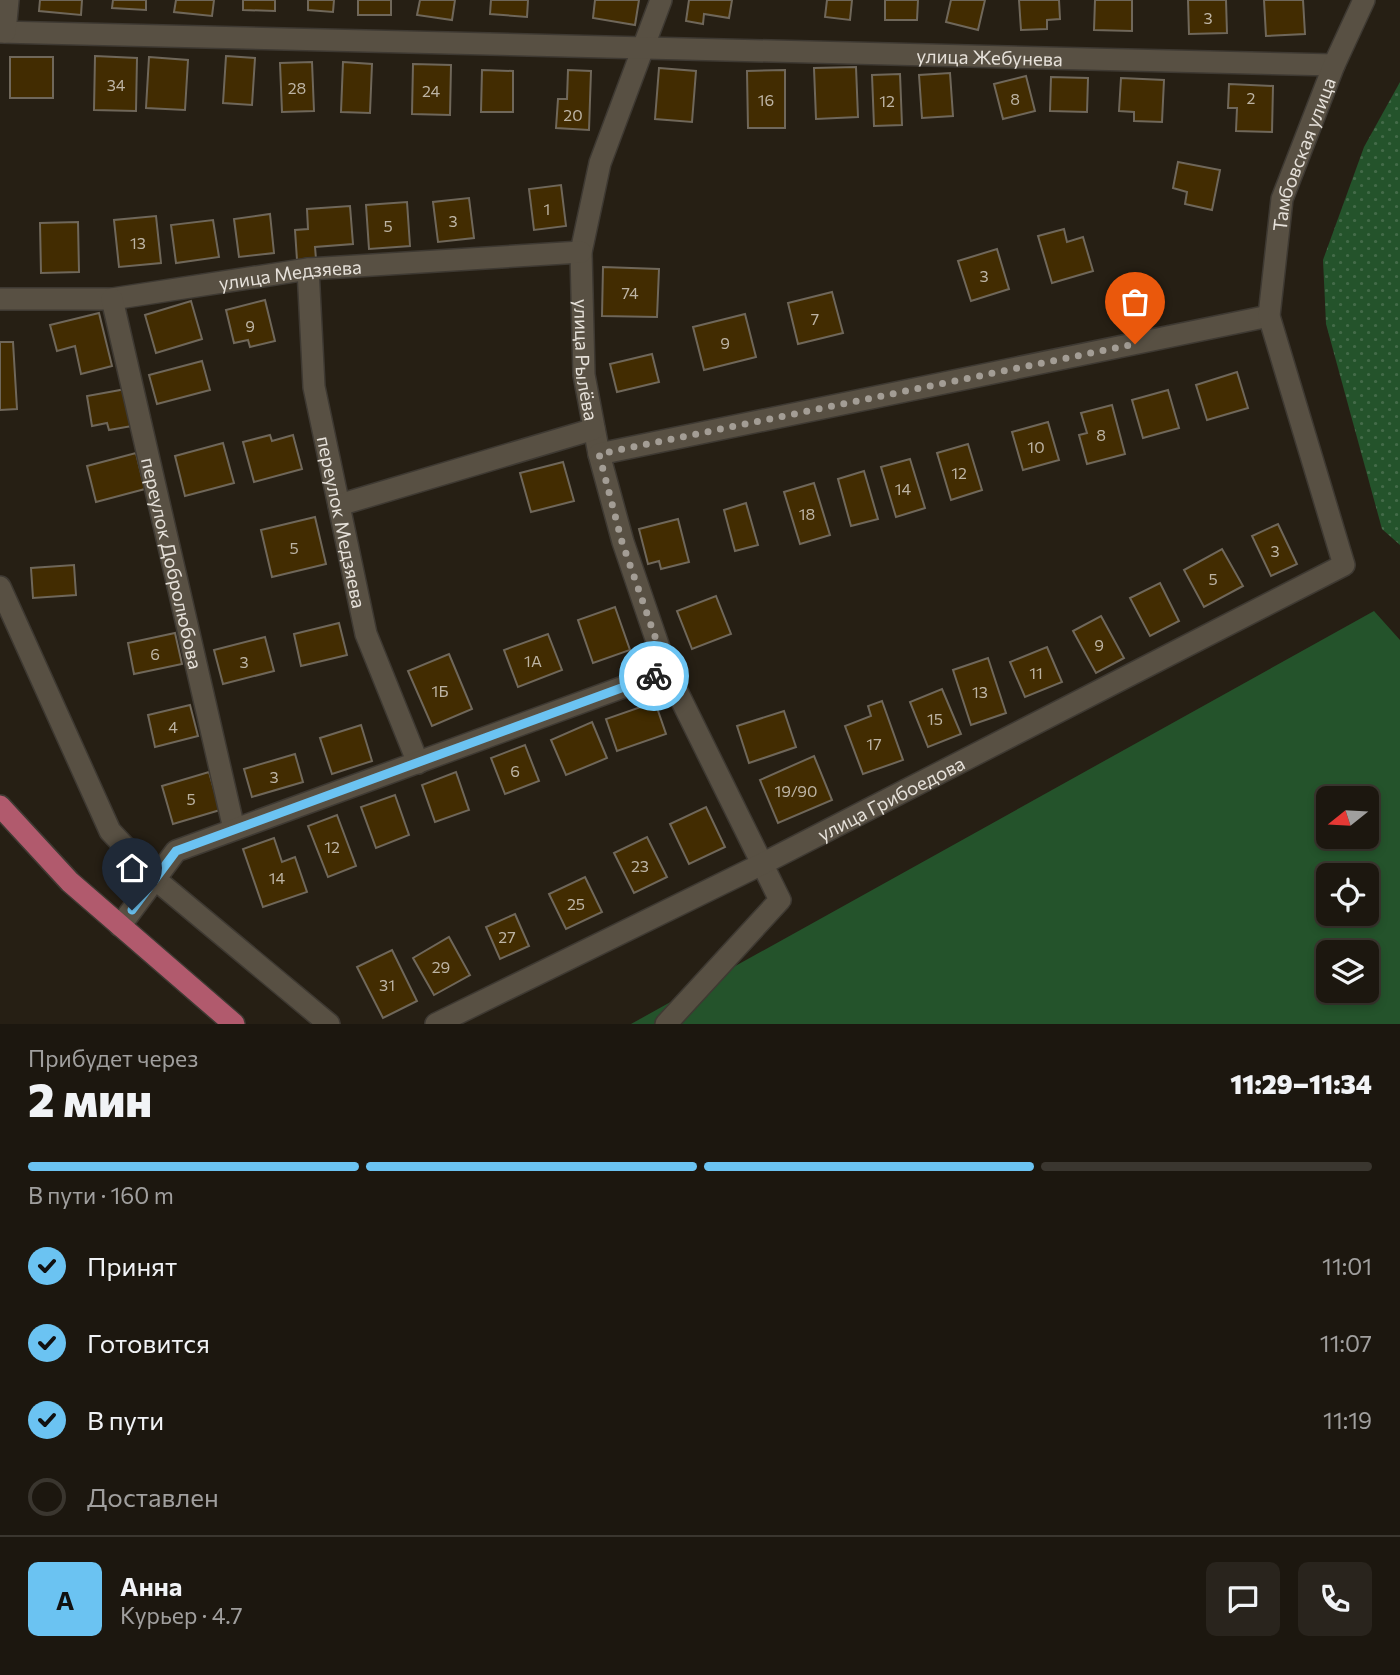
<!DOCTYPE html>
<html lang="ru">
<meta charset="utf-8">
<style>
:root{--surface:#1c170f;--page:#29241d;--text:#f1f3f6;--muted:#a09f9e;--line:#3a362f;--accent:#6bc3f2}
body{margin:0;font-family:Commissioner,sans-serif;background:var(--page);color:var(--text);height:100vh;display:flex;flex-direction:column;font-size:26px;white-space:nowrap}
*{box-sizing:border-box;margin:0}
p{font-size:23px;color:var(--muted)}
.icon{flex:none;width:38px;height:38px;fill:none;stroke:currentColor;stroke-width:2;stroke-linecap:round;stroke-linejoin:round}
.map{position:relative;height:1024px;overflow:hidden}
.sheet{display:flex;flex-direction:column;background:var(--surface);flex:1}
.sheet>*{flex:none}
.needle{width:46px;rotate:252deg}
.tools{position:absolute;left:1316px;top:786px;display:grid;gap:14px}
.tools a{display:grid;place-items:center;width:63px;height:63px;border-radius:10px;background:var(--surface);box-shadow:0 4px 10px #0003,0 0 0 2px var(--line);font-size:35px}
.pin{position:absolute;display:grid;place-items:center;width:60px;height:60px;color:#fff;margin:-72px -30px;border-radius:50% 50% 50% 0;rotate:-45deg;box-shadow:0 0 7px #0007}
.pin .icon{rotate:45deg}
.courier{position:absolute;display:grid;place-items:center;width:70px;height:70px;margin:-35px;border:5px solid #6bc3f2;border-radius:50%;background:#fff;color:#222;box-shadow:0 2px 9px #0007}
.summary em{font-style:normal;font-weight:800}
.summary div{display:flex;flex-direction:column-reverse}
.summary{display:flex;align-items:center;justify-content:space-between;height:119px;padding:0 28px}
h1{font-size:46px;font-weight:800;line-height:52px}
.bar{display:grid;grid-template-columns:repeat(4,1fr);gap:10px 7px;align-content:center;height:84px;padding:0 28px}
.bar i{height:9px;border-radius:5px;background:var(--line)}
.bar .selected{background:var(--accent)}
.bar p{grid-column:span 4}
.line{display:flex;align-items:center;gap:18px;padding:0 28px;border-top:2px solid var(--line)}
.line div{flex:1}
.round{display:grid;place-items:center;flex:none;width:74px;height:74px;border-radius:10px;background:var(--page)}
ol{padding:0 28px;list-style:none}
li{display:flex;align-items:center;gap:21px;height:77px}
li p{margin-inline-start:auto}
li .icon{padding:7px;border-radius:50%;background:var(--accent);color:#111;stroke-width:4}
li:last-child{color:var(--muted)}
li i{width:38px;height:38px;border:4px solid var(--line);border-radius:50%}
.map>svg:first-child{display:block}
.green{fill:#24532b;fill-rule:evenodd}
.garden{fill:url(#garden-dots)}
.building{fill:#422c01;stroke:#6f675a;stroke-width:2}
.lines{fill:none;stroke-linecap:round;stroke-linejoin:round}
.minor-casing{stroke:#3e3932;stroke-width:24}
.major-casing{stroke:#3e3932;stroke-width:24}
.minor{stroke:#585043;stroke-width:21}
.major{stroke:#b15a6d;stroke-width:21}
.done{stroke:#a39d95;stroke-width:7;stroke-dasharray:0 12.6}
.route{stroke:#6bc3f2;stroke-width:9}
.labels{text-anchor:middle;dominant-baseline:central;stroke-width:6;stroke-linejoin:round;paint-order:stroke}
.number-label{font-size:16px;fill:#bdb4a4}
.street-label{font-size:19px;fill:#e6e1da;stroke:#1c160b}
</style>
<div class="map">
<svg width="1400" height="1024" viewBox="0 0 1400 1024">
<defs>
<pattern id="garden-dots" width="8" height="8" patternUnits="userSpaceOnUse" patternTransform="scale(1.75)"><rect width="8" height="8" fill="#24532b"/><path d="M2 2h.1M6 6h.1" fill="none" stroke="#446b49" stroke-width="1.8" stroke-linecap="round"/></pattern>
</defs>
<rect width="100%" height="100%" fill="#261f14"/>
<path class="green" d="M1374,611L1400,640V1024H631ZM1328,798H1367V836H1328ZM1328,875H1367V914H1328ZM1328,952H1367V990H1328Z"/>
<path class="garden" d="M1400,82V545L1382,529L1326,324L1323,260L1364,147Z"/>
<g class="building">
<path d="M40,0H82L81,15L39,11Z"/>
<path d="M113,0H146V10L112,8Z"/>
<path d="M176,0H214L212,16L174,12Z"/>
<path d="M243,0H275V11L243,10Z"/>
<path d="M308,0H334L333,12L308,10Z"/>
<rect x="358" y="0" width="33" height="15"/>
<path d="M420,0H455L452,20L417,15Z"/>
<path d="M491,0H528L527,17L490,14Z"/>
<path d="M595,0H639L635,25L593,18Z"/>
<path d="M689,0H732L729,18L704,14L703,24L686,21Z"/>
<path d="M827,0H852L850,20L825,17Z"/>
<path d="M885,0H918L917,20H885Z"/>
<path d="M951,0H985L978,30L946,22Z"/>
<path d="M1019,0H1059L1060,19L1047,20V29L1021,30Z"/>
<path d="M1095,0H1132V31L1094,30Z"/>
<path d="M1188,0H1226L1227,33L1189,34Z"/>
<path d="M1264,0H1303L1305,34L1266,36Z"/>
<path d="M95,56L137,58L136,111L94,110Z"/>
<path d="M226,56L255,58L252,105L223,103Z"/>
<rect x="10" y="57" width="43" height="41"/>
<path d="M149,57L188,60L185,110L146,108Z"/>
<path d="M312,62L314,111L282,112L280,63Z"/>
<path d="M343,62L372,64L370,113L341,112Z"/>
<path d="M413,64L451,65L450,115L412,114Z"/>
<path d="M856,67L858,117L816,119L814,68Z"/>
<path d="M659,68L696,71L692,122L655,119Z"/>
<path d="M482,70L513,71V112H481Z"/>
<path d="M568,70L591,71L589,130L556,128L558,99H567Z"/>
<path d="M785,70V128H748L747,71Z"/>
<path d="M950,73L953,116L922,118L919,75Z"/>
<path d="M900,74L902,125L874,126L872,75Z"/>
<path d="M1026,76L1035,111L1003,119L994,84Z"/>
<path d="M1051,77L1088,78L1087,112L1050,111Z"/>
<path d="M1121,78L1164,80L1162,122L1134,121V112L1119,111Z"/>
<path d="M1229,84L1273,86L1272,132L1236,131L1237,108H1228Z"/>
<path d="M1178,162L1220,170L1212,210L1185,204L1187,192L1173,188Z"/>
<path d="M561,185L566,226L534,230L529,189Z"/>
<path d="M469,198L474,238L438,242L433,202Z"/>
<path d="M407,202L410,246L369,249L366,205Z"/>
<path d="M350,206L353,244L315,247L316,259L297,260L295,230L308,229L307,209Z"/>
<path d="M270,214L274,253L239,257L234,219Z"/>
<path d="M156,216L161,263L119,267L114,220Z"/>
<path d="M213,220L219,257L176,263L171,225Z"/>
<path d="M78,222L79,272L41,273L40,223Z"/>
<path d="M1064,229L1067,242L1083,237L1093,271L1052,283L1038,236Z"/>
<path d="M997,249L1009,289L971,301L958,261Z"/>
<path d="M603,267L659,269L657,317L602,316Z"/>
<path d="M832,292L843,333L798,344L788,303Z"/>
<path d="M265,300L275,341L250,347L248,340L234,343L226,310Z"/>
<path d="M191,301L202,339L156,353L145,315Z"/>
<path d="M99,313L112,366L81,374L75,346L57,351L50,325Z"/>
<path d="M745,314L756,357L704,370L693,327Z"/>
<path d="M0,342H13L17,409L0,410Z"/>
<path d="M652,354L659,382L617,392L610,364Z"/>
<path d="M202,361L210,390L157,404L149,375Z"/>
<path d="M1237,372L1248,408L1207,420L1196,385Z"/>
<path d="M126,389L132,426L109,430L107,423L92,426L87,396Z"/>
<path d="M1168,390L1179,428L1143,438L1132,400Z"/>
<path d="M1112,405L1125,454L1087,464L1079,435L1087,433L1081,413Z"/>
<path d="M1048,422L1059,460L1023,470L1012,432Z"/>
<path d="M270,435L272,441L293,435L302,469L254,482L243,442Z"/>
<path d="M223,443L234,483L185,496L175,456Z"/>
<path d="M968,444L982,490L951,500L937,453Z"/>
<path d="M136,453L145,489L96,502L87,466Z"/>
<path d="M910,459L925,508L896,517L881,467Z"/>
<path d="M563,462L574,501L531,512L520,473Z"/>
<path d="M864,471L878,519L851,526L838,479Z"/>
<path d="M814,483L830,535L800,544L784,492Z"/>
<path d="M746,503L758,545L735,551L724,510Z"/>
<path d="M315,517L326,564L272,577L261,530Z"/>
<path d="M678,519L689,562L661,569L659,561L648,564L639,529Z"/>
<path d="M1278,524L1297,564L1271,576L1252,536Z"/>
<path d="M1222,549L1243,586L1204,607L1184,570Z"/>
<path d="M74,565L76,595L33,598L31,568Z"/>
<path d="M1160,583L1179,621L1150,636L1130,598Z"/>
<path d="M716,596L731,634L692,649L677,611Z"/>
<path d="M615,607L630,650L593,663L578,620Z"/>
<path d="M1101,616L1124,658L1096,673L1073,631Z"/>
<path d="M339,623L347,655L301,666L294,634Z"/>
<path d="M175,633L182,664L134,674L128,643Z"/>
<path d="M548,634L562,670L518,687L504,650Z"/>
<path d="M265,637L274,671L223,684L214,650Z"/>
<path d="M1047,647L1062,682L1025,697L1010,662Z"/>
<path d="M449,654L472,709L432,726L408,671Z"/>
<path d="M988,658L1006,713L971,725L953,670Z"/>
<path d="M942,689L961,734L928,747L910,702Z"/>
<path d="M882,701L903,760L863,774L845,726L871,716L868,706Z"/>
<path d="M655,702L666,734L617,751L606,719Z"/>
<path d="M190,705L198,736L155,747L148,715Z"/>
<path d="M784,711L796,747L749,763L737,726Z"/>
<path d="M592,722L607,758L566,775L551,740Z"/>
<path d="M361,725L372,761L332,774L320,738Z"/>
<path d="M525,745L539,781L505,794L491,758Z"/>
<path d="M295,754L303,782L252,797L244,769Z"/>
<path d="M814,756L832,800L778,823L760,780Z"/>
<path d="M209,772L220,810L173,824L162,786Z"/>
<path d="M456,772L469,810L435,822L422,785Z"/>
<path d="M395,795L409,835L376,848L361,807Z"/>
<path d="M706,807L725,847L689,864L670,824Z"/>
<path d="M337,815L356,866L328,877L308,826Z"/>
<path d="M647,837L667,877L634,893L614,853Z"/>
<path d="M274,838L282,862L295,857L307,892L263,907L243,849Z"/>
<path d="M585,877L602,912L566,929L549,894Z"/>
<path d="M515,914L529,946L500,959L486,927Z"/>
<path d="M449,937L470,975L434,995L413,958Z"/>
<path d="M392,950L417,1001L383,1018L357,967Z"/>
</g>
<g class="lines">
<defs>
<g id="minor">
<path id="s1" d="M661,0L600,163L581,252L584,375L599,454L623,542L667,671L780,900L666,1024"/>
<path id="s2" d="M0,32L1334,65"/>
<path d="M5,32L8,0"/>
<path id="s3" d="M308,269L314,387L366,634L418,763"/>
<path id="s4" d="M0,299H112L308,269L581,252"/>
<path id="s5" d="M112,299L234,829"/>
<path d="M599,454L1269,316"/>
<path d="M339,505L594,429"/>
<path d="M0,587L110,831L155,879L329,1024"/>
<path d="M120,926L176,851L667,671"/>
<path id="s6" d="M436,1024L764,863L1344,565L1269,316L1282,199L1334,65L1364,0"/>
</g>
<path id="major" d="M0,806L70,882L234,1024"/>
</defs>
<use href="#minor" class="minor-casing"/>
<use href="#major" class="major-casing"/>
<use href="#minor" class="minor"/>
<use href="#major" class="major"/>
</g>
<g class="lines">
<path class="done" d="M654,676L667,671L622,542L599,454L1135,344"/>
<path class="route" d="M132,910L176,851L654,676"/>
</g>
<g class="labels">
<g class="number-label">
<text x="1208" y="17">3</text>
<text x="116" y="84">34</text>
<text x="297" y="87">28</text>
<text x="431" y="90">24</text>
<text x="1251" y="97">2</text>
<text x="1015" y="98">8</text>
<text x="766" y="99">16</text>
<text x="887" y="100">12</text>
<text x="573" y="114">20</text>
<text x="547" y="208">1</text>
<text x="453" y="220">3</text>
<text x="388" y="225">5</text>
<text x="138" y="242">13</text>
<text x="984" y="275">3</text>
<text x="630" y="292">74</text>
<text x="815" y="318">7</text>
<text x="250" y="325">9</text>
<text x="725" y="342">9</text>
<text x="1101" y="434">8</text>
<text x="1036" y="446">10</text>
<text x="959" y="472">12</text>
<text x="903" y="488">14</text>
<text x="807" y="513">18</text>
<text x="294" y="547">5</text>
<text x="1275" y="550">3</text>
<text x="1213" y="578">5</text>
<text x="1099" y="644">9</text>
<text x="155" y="653">6</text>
<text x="533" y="660">1А</text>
<text x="244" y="661">3</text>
<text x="1036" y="672">11</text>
<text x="440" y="690">1Б</text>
<text x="980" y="691">13</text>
<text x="935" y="718">15</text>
<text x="173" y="726">4</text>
<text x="874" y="743">17</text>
<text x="515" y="770">6</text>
<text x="274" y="776">3</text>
<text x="796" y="790">19/90</text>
<text x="191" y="798">5</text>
<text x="332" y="846">12</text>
<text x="640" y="865">23</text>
<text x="277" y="877">14</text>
<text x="576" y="903">25</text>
<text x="507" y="936">27</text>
<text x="441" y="966">29</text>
<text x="387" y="984">31</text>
</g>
<g class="street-label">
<text stroke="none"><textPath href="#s2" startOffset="990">улица Жебунева</textPath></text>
<text stroke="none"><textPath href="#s6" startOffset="1444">Тамбовская улица</textPath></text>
<text stroke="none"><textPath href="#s4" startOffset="292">улица Медзяева</textPath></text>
<text stroke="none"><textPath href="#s1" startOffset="373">улица Рылёва</textPath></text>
<text stroke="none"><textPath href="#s3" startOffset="256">переулок Медзяева</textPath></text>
<text stroke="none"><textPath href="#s5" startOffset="271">переулок Добролюбова</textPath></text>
<text stroke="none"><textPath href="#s6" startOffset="508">улица Грибоедова</textPath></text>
</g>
</g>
</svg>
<div class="tools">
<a><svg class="needle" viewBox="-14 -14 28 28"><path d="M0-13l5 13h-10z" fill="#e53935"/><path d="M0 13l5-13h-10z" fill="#a09f9e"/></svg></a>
<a><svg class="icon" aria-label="locate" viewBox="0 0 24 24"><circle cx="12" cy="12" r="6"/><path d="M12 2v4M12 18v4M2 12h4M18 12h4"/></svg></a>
<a><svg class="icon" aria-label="layers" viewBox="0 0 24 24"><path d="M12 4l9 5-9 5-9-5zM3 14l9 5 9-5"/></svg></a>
</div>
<div class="pin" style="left:1135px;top:344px;background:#ea580c"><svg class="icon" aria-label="bag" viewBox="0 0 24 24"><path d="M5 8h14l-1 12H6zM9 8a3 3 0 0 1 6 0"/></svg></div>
<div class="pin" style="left:132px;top:910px;background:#1f2937"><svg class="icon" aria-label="home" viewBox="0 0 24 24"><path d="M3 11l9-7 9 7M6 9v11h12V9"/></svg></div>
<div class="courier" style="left:654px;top:676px"><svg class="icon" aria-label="bike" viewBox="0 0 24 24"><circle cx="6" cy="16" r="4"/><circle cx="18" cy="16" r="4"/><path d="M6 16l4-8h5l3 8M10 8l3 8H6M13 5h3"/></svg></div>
</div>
<section class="sheet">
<div class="summary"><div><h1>2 мин</h1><p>Прибудет через</p></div><em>11:29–11:34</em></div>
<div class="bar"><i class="selected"></i><i class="selected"></i><i class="selected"></i><i></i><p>В пути · 160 m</p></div>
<ol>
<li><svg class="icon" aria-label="check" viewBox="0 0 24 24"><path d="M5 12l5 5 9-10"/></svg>Принят<p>11:01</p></li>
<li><svg class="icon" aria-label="check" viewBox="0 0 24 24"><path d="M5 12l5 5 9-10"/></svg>Готовится<p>11:07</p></li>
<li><svg class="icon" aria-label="check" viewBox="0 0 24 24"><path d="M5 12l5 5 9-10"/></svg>В пути<p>11:19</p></li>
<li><i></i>Доставлен</li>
</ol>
<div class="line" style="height:126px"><b class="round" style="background:var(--accent);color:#111">А</b><div><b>Анна</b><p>Курьер · 4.7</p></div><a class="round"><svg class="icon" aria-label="chat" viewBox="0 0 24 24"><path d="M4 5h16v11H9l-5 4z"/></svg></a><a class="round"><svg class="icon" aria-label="phone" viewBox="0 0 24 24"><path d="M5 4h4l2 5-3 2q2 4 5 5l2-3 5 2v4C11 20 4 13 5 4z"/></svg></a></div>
</section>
